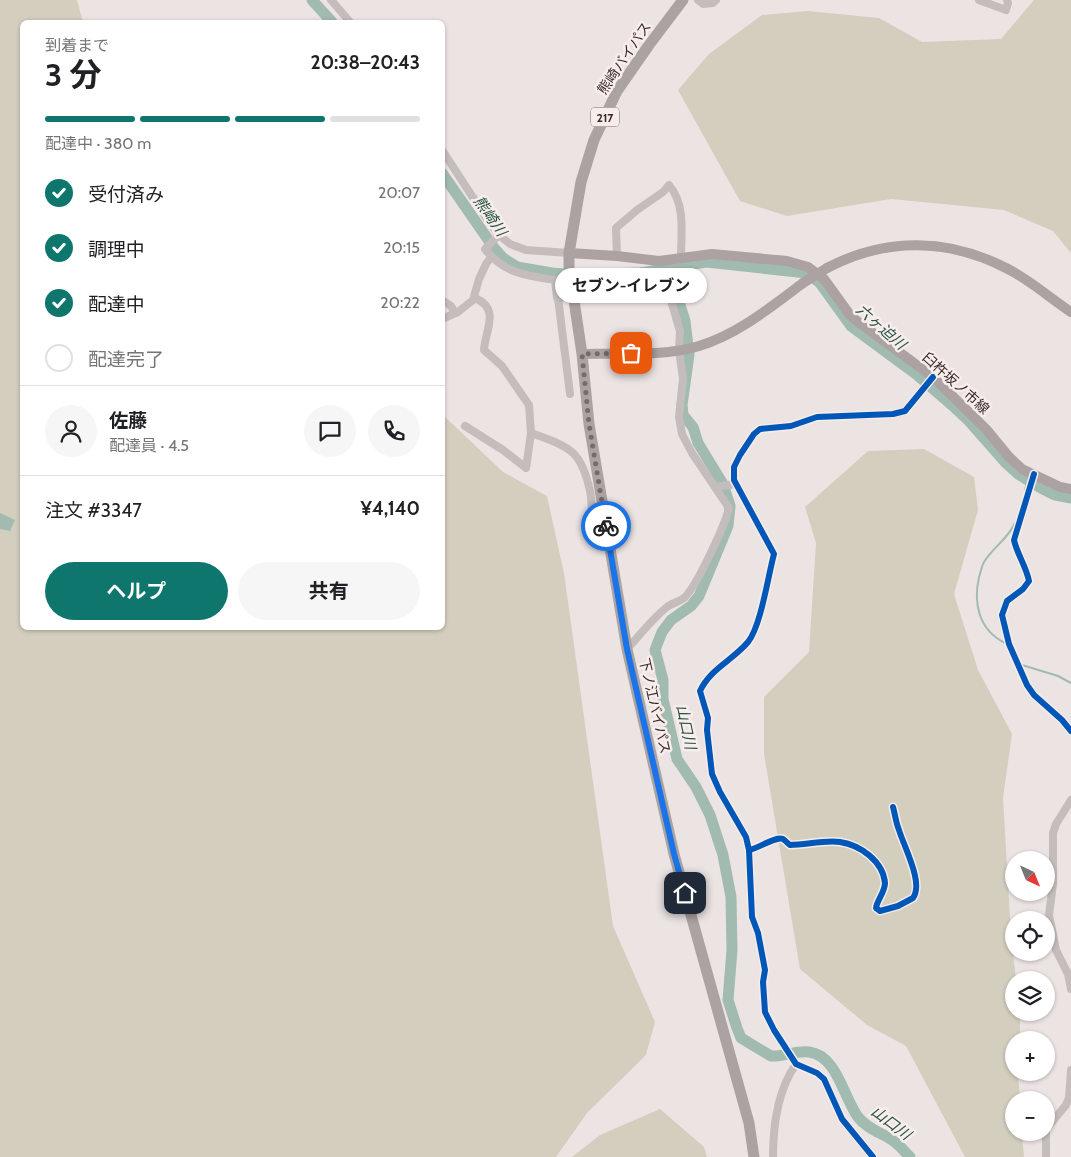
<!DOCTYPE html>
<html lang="ja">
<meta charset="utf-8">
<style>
:root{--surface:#fff;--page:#f6f6f6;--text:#202124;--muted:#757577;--line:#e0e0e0;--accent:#0f766e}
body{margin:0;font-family:Cabin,"Noto Sans JP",sans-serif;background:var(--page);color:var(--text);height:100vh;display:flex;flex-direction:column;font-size:19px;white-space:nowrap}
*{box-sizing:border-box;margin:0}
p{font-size:16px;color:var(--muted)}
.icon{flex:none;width:28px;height:28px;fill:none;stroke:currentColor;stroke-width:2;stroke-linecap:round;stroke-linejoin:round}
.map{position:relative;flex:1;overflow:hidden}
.details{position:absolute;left:20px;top:20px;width:425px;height:610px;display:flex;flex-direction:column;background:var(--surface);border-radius:8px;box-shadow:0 1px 4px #0004}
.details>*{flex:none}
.needle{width:32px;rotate:137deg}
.tools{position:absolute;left:1005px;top:851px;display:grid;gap:10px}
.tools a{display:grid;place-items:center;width:50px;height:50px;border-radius:50%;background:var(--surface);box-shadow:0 1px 4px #0004;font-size:25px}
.pin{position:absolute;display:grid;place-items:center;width:42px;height:42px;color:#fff;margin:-21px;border-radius:10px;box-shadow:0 2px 8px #0006}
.courier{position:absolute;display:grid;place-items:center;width:50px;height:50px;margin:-25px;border:4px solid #1a73e8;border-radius:50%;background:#fff;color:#222;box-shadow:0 1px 6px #0007}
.bubble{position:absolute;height:35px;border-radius:18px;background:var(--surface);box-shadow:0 1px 4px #0004;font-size:16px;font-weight:700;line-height:35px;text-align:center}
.summary em{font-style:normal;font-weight:700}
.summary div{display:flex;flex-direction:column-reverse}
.summary{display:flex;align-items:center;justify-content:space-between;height:85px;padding:0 25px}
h1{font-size:32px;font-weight:700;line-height:38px}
.bar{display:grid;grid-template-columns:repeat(4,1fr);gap:8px 5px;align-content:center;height:60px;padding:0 25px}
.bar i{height:6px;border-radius:4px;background:var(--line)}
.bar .selected{background:var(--accent)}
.bar p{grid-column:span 4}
.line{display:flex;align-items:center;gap:12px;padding:0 25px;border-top:1px solid var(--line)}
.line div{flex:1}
.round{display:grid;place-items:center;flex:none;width:52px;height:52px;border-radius:26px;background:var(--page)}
ol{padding:0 25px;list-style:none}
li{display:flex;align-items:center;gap:15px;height:55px}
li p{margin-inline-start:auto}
li .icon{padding:5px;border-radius:50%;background:var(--accent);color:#fff;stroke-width:4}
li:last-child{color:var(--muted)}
li i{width:28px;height:28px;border:2px solid var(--line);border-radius:50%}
.button{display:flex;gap:10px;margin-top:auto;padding:10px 25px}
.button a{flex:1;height:58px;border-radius:30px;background:var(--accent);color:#fff;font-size:20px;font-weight:700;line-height:58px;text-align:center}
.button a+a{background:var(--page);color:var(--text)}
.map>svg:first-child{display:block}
.green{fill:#d3cebe}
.water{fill:#a1bbb1}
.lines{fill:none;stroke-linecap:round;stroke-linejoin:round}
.stream{stroke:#a1bbb1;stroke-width:2}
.river{stroke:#a1bbb1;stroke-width:11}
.minor{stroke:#c5bcbc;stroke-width:8}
.major{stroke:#aba2a1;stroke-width:10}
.highway{stroke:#aba3a2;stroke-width:11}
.major-bridge{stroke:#aba2a1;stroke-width:10}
.cycleway-casing{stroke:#f8edeb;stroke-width:9}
.cycleway{stroke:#0057b8;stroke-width:6}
.done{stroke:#766b6b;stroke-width:5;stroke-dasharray:0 9}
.route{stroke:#1a73e8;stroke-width:6}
.labels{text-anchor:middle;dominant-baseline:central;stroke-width:5;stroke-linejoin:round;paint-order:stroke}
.shield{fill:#f8edeb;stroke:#706465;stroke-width:1}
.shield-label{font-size:12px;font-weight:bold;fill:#362a2b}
.street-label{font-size:14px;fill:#362a2b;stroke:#f8edeb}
.water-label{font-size:15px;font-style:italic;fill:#245344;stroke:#f8edeb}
</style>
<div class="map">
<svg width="1071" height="1157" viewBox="0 0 1071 1157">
<rect width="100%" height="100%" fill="#ece4e3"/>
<g class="green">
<path d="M0,0H77L83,22H22V628H442L443,415L503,472L547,496L564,573L613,926L655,1022L646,1055L587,1113L556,1157H0Z"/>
<path d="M1034,0H1071V253L1053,231L1004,210L891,199L787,216L740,201L678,90L709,54L762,15L808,11L879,18L922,42L1001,39Z"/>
<path d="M924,449L974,477L978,510L954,594L978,670L1012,734L1003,798L1011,935L1016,980H1014V1012L1020,1013V1040H1014V1072L1018,1073L1020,1100H1014V1132L1022,1133L1024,1157H965L906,1046L867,1025L800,969L764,754V697L809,652L816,543L805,507L868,451Z"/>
<path d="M660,1109L704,1147L707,1157H572L600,1135Z"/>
</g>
<path class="water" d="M0,513L15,520L10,531L0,529Z"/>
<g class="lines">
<g class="stream">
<path d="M1025,490L1028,480"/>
<path d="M1005,643C979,630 973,604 979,577C981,572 981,567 984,562C992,548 1008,539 1015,523"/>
<path d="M1022,665L1058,676L1071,683"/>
</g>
<g class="river">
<path d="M312,0L332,22"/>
<path d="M442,173L494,248L503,258L517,267L552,273L579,275L641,273L706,262L807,273L820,283L851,326L916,374L953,406L969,421L1006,463L1018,474L1041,488L1055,495L1071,498"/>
<path d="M641,273H646L658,281L679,302L685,321L689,355L682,405L683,415L693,427L698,443L723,484L730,506L728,526L699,596L691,606L671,620L662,632L655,650L663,680V699L677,759L696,787L710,815L723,855L731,897L732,950L728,1000L737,1028L741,1038L771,1056C783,1057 797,1050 809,1052C837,1055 844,1099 858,1117C869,1131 884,1133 896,1143C901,1147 905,1152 910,1157"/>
</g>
<g class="minor">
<path d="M331,0L350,22"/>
<path d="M698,0L703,4L713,3L716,0"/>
<path d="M979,0L1006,10L1008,3L1007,0"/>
<path d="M442,150L487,219L499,235L510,244L526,250L569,253"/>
<path d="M499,235L485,249C503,273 527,276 555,280L557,298L564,297"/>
<path d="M617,256L616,228L637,210L663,192L669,185C686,205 681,233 681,258"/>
<path d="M580,295L583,294L587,283L644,282L657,287L670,297L680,331L679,350L683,379L679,417L682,434L692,453L729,508C725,525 697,586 684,598C679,602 672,603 667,607C652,619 640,635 627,649"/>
<path d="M558,298L570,394"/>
<path d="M442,300L451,306L455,313"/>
<path d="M442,319L458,312L473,300L479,279L486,264L491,257"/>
<path d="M465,426L503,450L526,468L531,433L529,405L502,366L484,350C485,330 501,309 475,298"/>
<path d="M531,433C569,447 581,449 590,491C592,499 591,509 593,514L597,515L604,514"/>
<path d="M1034,474L1014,540C1017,554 1026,566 1029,581L1023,589L1007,601L1002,615L1009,644L1027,685L1034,695L1062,720L1071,731"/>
<path d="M715,487L736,484"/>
<path d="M1071,800L1056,824L1053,833V884L1049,915L1056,950L1068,974L1071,989"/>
<path d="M749,850C757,849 776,836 783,839C786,841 787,843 790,845C806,845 823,840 840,842C860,845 883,861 885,883C885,892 877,900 876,908L880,911L898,906L913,898C924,883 904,847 899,830C896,823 895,814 893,807"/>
<path d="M1046,1131L1047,1128L1066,1105L1069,1098L1071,1070"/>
<path d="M1046,1132V1157"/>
<path d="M773,1157C773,1125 777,1091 796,1064"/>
<path d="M873,1157L842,1119L824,1079L817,1073L796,1064L774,1030L765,1012L763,982L765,970L758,933L752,917L749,850L746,837L720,792L712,774L707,730L708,718L700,691C710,669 733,660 748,642C761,626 768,576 774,554L734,480V467L740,455L754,434L760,429L791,426L817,417L893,414L905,411L933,377"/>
</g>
<g class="major">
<path d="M569,253L617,256L659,261L712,254L787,261L808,267L824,279L850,315L857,321L933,377L986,429L1009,457L1022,469L1060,487L1071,489"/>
<path d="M827,268C886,237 949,238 1008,269C1030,280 1050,298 1071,312"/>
<path d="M582,354C617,353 665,357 699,346C738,334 771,307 803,283"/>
</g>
<path class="highway" d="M683,0L649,45L617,91L594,140L581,182L569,253V267L582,354L589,424L627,649L674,854L749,1123L754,1157"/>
<path class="major-bridge" d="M803,283L827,268"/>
<defs>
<g id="cycleway">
<path d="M1034,474L1014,540C1017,554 1026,566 1029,581L1023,589L1007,601L1002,615L1009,644L1027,685L1034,695L1062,720L1071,731"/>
<path d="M749,850C757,849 776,836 783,839C786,841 787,843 790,845C806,845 823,840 840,842C860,845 883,861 885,883C885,892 877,900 876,908L880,911L898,906L913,898C924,883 904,847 899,830C896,823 895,814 893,807"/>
<path d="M873,1157L842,1119L824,1079L817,1073L796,1064L774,1030L765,1012L763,982L765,970L758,933L752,917L749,850L746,837L720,792L712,774L707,730L708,718L700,691C710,669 733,660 748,642C761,626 768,576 774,554L734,480V467L740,455L754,434L760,429L791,426L817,417L893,414L905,411L933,377"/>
</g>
</defs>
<use href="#cycleway" class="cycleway-casing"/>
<use href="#cycleway" class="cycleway"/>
</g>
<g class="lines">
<path class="done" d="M606,526L589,424L582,354L631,353"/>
<path class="route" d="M606,526L627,649L674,854L685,893"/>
</g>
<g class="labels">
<rect class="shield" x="591" y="107.5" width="28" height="19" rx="4"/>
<g class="shield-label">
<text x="605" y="117">217</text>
</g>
<g class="street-label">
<text transform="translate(624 58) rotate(-56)">熊崎バイパス</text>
<text transform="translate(956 383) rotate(42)">臼杵坂ノ市線</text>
<text transform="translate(655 706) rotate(77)">下ノ江バイパス</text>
</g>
<g class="water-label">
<text transform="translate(490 216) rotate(55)">熊崎川</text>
<text transform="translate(881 327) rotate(41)">六ヶ迫川</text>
<text transform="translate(686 727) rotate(78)">山口川</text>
<text transform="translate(891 1123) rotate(37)">山口川</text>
</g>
</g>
</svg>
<div class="tools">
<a><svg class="needle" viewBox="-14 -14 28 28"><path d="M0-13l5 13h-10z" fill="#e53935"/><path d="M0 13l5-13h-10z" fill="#757577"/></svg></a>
<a><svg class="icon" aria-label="locate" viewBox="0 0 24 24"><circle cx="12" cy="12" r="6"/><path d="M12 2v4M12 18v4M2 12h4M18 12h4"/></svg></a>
<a><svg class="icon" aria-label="layers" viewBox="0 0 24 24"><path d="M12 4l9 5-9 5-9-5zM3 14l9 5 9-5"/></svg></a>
<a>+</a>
<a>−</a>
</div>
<div class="pin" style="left:631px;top:353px;background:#ea580c"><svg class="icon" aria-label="bag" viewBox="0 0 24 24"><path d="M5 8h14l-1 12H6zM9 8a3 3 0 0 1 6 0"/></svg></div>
<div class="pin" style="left:685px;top:893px;background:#1f2937"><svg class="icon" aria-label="home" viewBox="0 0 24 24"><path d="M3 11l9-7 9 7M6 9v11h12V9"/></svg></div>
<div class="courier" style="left:606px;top:526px"><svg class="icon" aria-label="bike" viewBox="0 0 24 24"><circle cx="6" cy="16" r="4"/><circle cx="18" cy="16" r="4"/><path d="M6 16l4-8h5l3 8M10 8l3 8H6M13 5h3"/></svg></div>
<div class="bubble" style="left:555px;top:268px;width:152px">セブン-イレブン</div>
<section class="details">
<div class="summary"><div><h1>3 分</h1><p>到着まで</p></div><em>20:38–20:43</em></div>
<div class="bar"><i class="selected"></i><i class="selected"></i><i class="selected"></i><i></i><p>配達中 · 380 m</p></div>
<ol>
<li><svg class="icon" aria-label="check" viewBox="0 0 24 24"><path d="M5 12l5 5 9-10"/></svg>受付済み<p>20:07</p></li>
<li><svg class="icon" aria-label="check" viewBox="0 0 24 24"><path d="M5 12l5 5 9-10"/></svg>調理中<p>20:15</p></li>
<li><svg class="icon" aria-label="check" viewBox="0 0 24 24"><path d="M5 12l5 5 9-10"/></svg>配達中<p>20:22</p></li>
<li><i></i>配達完了</li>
</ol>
<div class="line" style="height:90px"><a class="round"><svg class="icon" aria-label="person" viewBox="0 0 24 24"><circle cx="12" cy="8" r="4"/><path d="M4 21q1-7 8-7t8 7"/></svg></a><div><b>佐藤</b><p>配達員 · 4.5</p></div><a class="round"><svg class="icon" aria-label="chat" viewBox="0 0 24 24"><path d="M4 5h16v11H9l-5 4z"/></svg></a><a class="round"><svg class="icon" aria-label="phone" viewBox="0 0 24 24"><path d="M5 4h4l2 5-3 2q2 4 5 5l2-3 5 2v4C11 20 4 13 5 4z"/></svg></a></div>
<div class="line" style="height:65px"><div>注文 #3347</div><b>¥4,140</b></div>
<div class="button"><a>ヘルプ</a><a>共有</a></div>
</section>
</div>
